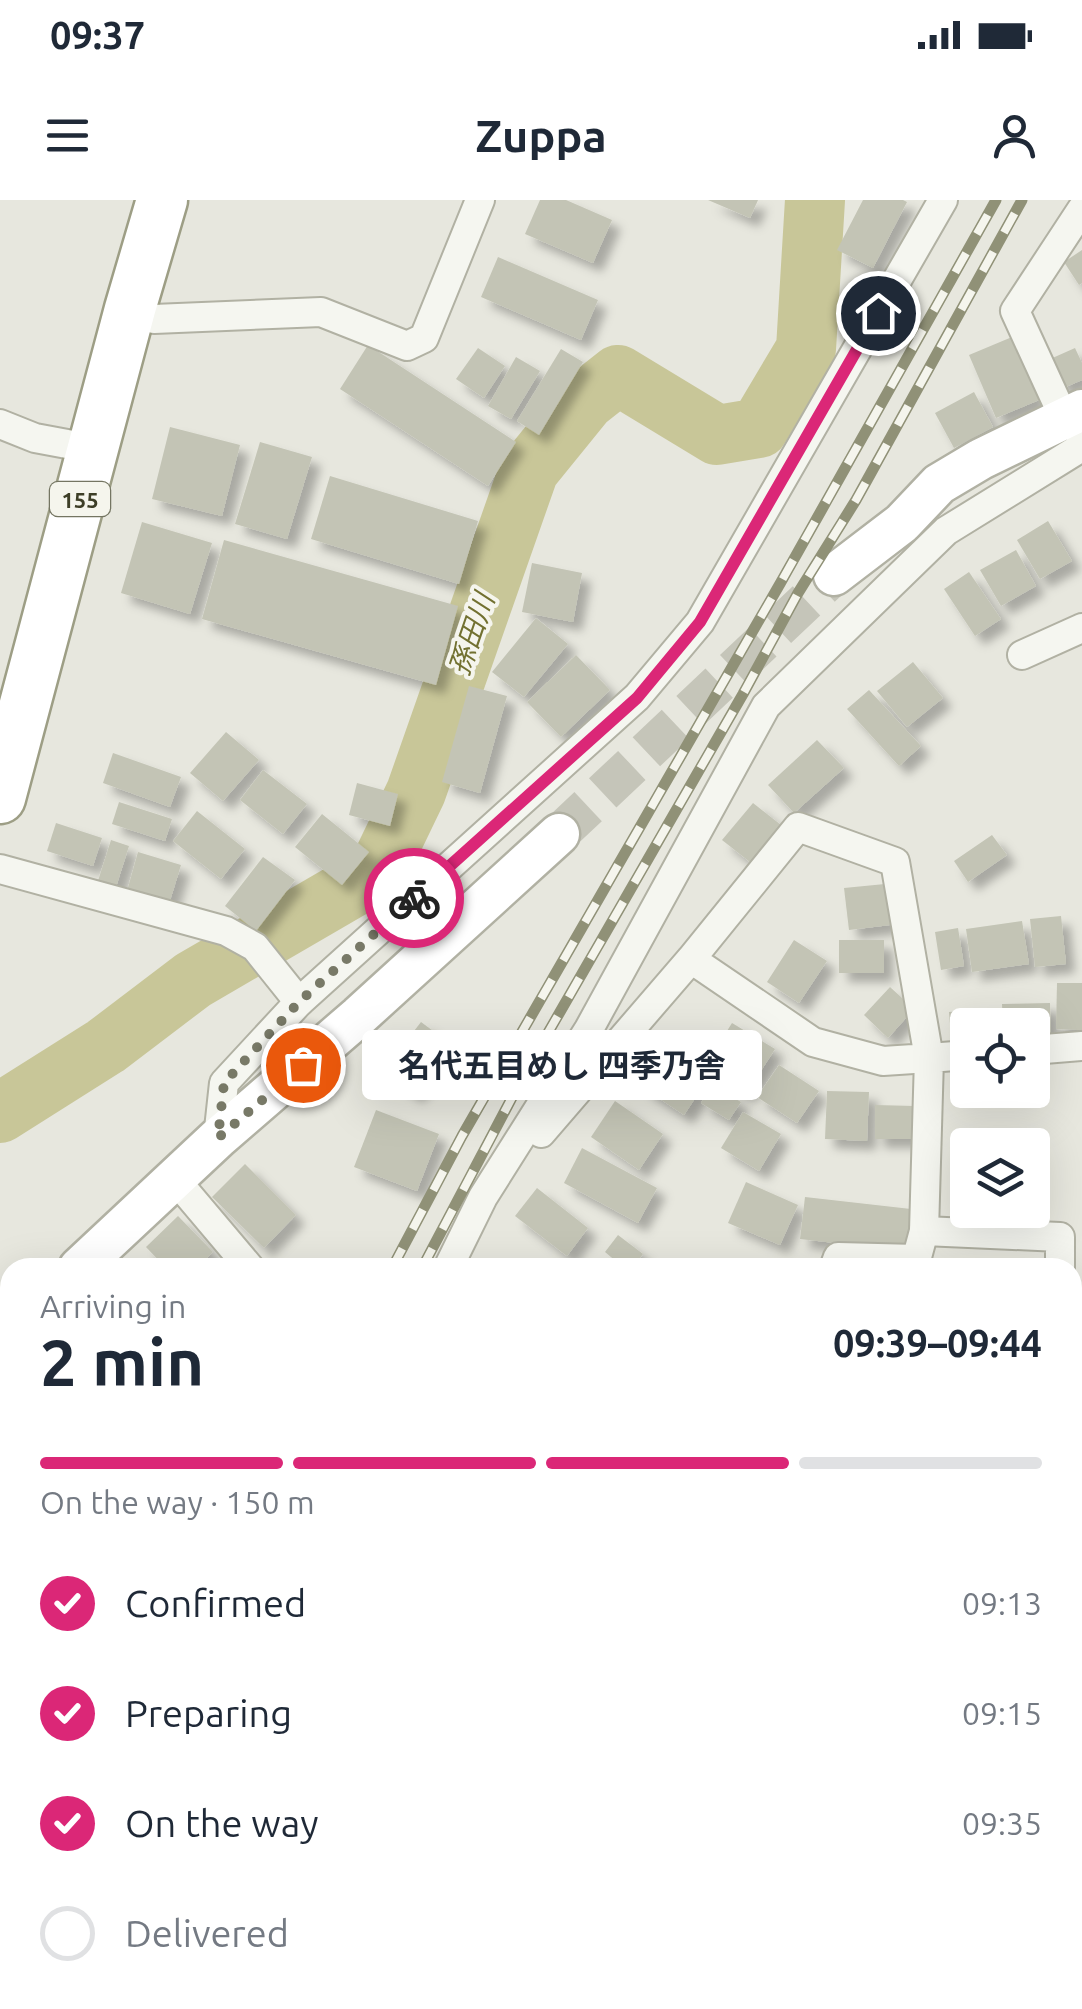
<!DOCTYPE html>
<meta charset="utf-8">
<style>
:root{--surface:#fff;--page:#f6f6f7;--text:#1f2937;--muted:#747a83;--line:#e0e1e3;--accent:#db2777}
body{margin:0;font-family:Ubuntu,"Noto Sans JP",sans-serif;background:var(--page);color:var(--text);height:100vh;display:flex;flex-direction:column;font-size:38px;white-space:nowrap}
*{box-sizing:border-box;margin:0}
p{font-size:32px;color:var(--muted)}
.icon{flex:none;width:55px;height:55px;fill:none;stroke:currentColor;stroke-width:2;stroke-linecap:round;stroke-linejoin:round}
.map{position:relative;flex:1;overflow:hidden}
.panel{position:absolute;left:0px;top:1058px;width:1082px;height:752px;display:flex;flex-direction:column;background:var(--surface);border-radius:30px 30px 0 0;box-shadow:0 10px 40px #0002}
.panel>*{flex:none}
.tools{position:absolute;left:950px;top:808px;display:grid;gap:20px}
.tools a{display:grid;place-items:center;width:100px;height:100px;border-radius:10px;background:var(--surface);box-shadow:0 10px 40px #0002;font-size:50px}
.pin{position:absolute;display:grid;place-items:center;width:85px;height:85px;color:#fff;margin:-42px;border:5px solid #fff;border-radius:50%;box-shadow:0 2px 10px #0007}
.courier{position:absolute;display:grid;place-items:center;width:100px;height:100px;margin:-50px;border:8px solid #db2777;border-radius:50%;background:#fff;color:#222;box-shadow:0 2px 12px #0007}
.bubble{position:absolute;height:70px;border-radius:10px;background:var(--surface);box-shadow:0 10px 40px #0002;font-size:32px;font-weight:700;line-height:70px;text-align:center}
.summary em{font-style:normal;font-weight:700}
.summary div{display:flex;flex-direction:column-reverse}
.summary{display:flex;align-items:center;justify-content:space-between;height:170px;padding:0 40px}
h1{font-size:65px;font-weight:700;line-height:75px}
.bar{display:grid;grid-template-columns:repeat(4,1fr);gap:15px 10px;align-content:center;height:120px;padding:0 40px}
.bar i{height:12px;border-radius:8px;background:var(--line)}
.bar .active{background:var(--accent)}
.bar p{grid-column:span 4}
ol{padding:0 40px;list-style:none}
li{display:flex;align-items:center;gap:30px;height:110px}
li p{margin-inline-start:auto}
li .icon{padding:10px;border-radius:50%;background:var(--accent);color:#fff;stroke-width:4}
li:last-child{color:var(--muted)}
li i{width:55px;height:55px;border:5px solid var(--line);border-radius:50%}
.status{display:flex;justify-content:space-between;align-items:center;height:70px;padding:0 50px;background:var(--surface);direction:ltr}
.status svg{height:28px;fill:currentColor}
header{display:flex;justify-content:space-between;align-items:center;height:130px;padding:0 40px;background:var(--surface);font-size:45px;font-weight:700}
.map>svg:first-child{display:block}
.green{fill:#d1bfce}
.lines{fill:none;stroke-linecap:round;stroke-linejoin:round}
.river{stroke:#c8c698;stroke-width:60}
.building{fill:#c3c4b5;filter:url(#shadow)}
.secondary-tunnel{stroke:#c5c5b9;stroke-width:40;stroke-dasharray:40 20;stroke-linecap:butt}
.street-casing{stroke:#b1b1a3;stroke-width:32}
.secondary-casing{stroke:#b1b1a3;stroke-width:45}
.highway-casing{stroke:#9d9e85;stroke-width:55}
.street{stroke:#f5f6f0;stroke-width:28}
.secondary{stroke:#fff;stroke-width:40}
.highway{stroke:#fff;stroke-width:50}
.rail-casing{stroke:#909177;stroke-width:11}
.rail{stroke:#f5f5ed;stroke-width:8;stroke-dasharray:22;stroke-linecap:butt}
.done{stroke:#787967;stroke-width:10;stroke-dasharray:0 18}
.route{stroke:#db2777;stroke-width:12}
.labels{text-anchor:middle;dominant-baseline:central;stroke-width:8;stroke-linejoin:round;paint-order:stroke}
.shield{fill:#f5f5ed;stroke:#747562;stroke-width:2.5}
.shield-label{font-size:22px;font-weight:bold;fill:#3d3e27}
.water-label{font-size:28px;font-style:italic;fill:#727131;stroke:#f5f5ed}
</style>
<div class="status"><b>09:37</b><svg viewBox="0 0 49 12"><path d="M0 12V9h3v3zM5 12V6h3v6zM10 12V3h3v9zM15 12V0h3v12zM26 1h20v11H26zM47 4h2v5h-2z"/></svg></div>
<header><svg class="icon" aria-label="menu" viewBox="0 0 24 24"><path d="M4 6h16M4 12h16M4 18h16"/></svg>Zuppa<svg class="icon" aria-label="person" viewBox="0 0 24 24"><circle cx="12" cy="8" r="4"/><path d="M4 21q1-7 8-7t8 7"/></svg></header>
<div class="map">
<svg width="1082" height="1809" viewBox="0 0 1082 1809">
<defs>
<filter id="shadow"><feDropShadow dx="9" dy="9" stdDeviation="5" flood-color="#0004"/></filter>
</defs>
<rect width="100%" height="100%" fill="#e7e7de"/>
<path class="green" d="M184,1800H549L545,1809H202Z"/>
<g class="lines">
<path class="river" d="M0,913L106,846L193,780L377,673L416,592L529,270L585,201L618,175L717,235L759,228L806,149L815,0"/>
</g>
<g class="building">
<path d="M540,0H566L612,20L593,63L525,34Z"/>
<path d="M708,0H758L750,18Z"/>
<path d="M863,0H903L907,2L873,68L837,50Z"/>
<path d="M1082,50V83L1079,85L1064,62Z"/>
<path d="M498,57L598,100L581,140L481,97Z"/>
<path d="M1012,137L1039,200L996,218L969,155Z"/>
<path d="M368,145L516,242L488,286L340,189Z"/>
<path d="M478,148L505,166L484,198L456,179Z"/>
<path d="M1075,148L1082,163V180L1061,189L1048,160Z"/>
<path d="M561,149L583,162L539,235L517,221Z"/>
<path d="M516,157L540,171L511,219L488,206Z"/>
<path d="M974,192L993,227L954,248L935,213Z"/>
<path d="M170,227L240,245L222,316L152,299Z"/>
<path d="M260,242L312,257L287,339L235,324Z"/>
<path d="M330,276L478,321L459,384L311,339Z"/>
<path d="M1048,321L1072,361L1040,379L1017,340Z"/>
<path d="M142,322L212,343L190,414L121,393Z"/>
<path d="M224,340L458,406L436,485L202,419Z"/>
<path d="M1016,350L1036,386L1001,406L980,370Z"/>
<path d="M532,363L582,373L573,422L522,412Z"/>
<path d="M969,372L1001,419L975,436L944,389Z"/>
<path d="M536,418L568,444L524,497L492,472Z"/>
<path d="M576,455L610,490L561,537L527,502Z"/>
<path d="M913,462L943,498L907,527L877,491Z"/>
<path d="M469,486L507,496L480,593L442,582Z"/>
<path d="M869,490L921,546L899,566L847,509Z"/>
<path d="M226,532L259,560L223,601L190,573Z"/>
<path d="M817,540L844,568L794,613L768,585Z"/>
<path d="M113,553L181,577L170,607L103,583Z"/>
<path d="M263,570L307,604L283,634L240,600Z"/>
<path d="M357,583L398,594L390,626L349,615Z"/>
<path d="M119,602L172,619L165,641L112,624Z"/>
<path d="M753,603L781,625L750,662L722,640Z"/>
<path d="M197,611L245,649L221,679L173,641Z"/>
<path d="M322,614L369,652L342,685L295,647Z"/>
<path d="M56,623L102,638L93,666L47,651Z"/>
<path d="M992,635L1007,655L968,682L954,661Z"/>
<path d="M111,640L129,646L115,690L97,684Z"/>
<path d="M138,652L181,665L169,704L127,691Z"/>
<path d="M263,657L295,680L256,731L225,706Z"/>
<path d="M885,684L890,725L849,730L844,688Z"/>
<path d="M1061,716L1066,764L1035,767L1030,719Z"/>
<path d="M1022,721L1029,764L972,772L966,729Z"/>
<path d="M958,728L964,766L941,770L935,732Z"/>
<path d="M794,740L827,761L799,803L767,782Z"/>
<rect x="839" y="740" width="45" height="33"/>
<path d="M1057,783H1082V830L1056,829Z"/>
<path d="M890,787L914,809L888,838L864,815Z"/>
<path d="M1050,803L1051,839H1032V825H1003L1002,804Z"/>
<path d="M993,808L995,825H968V846L952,847L949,812Z"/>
<path d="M421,822L452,845L414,894L383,871Z"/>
<path d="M732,823L775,849L746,894L704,868Z"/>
<path d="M662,857L704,885L684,915L642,887Z"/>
<path d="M779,865L819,891L797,923L757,897Z"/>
<path d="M712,885L741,902L729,920L701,903Z"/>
<path d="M827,891L869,892L867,941L825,939Z"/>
<path d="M615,901L663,934L639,970L591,937Z"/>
<path d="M875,905L915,906V939H875Z"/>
<path d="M376,910L439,934L417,991L354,967Z"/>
<path d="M743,912L781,934L759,971L721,948Z"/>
<path d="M582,948L657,988L638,1023L564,983Z"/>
<path d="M245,964L296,1015L264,1048L212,997Z"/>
<path d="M746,982L798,1005L780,1045L728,1023Z"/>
<path d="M537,988L588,1028L567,1056L515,1016Z"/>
<path d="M805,997L911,1009L906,1051L800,1039Z"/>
<path d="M178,1016L213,1052L197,1068H166L146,1047Z"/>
<path d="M618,1035L643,1054L632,1068H624L605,1052Z"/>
<path d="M0,1186L10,1196L0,1208Z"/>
<path d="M10,1209V1253L0,1244V1220Z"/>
<path d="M0,1296L10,1309V1312L0,1320Z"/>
<path d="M9,1472H10V1512L0,1509V1502Z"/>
<path d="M0,1514L10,1518V1545L0,1541Z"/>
<path d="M0,1600L10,1603V1626L6,1640L0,1638Z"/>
<path d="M0,1643L9,1646L1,1674H0Z"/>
<path d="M591,1800H634V1809L591,1806Z"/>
<rect x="693" y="1800" width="67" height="7"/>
</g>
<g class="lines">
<path class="secondary-tunnel" d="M559,634L834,375"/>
<defs>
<g id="street">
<path d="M130,109L154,119L321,112L407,146L424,138L480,0"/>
<path d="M1064,218L1015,111L1082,9"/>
<path d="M0,224L35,238L94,249"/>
<path d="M1022,455L1082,428"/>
<path d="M0,669L226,731L255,747L299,802"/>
<path d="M1032,850L1082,846"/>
<path d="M541,933L691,759L798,627L895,662L929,858L883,861L813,842L691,759"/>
<path d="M218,938L224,883L299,802L637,497L700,422L943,0"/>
<path d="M174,978L250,1068"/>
<path d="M924,1031L1060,1037V1068"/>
<path d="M448,1068L483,997L589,829L766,506L946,331L1077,250L1082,241"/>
<path d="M834,1068L838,1057L917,1059"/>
<path d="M914,1068L924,1031L929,858L968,855"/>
<path d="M0,1405L10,1408"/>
<path d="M1072,1416L1082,1417"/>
<path d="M0,1736L10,1740"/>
<path d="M1072,1772L1082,1773"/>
<path d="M778,1800L779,1809"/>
<path d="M126,1809L130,1800"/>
<path d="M643,1809L649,1800"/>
<path d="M996,1809L997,1800"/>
</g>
<g id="secondary">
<path d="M834,375L902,323L939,284L981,259L1082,210"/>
<path d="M79,1068L218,938L359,816L559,634"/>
<path d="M0,1136L10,1127"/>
</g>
<path id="highway" d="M0,598L130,109L162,0"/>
</defs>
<use href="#street" class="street-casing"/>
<use href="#secondary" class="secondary-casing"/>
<use href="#highway" class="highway-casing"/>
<use href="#street" class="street"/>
<use href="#secondary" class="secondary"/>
<use href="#highway" class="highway"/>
<defs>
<g id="rail">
<path d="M392,1068L462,936L781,382L996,0"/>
<path d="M422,1068L526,871L743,494L798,393L856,300L1022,0"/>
<path d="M51,1809L55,1800"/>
<path d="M78,1809L82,1800"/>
</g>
</defs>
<use href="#rail" class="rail-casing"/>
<use href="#rail" class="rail"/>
</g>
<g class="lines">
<path class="done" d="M303,865L218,938L224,883L299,802L414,698"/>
<path class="route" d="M414,698L637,498L700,422L878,113"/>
</g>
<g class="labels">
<rect class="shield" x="50" y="282" width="60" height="34" rx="8"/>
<g class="shield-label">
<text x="80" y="299">155</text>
</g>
<g class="water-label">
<text transform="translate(471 434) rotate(-71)">孫田川</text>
</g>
</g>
</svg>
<div class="tools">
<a><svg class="icon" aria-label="locate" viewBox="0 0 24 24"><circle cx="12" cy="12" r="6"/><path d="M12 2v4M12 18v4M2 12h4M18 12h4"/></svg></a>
<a><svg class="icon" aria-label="layers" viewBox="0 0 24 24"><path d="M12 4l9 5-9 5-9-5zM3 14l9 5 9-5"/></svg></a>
</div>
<div class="pin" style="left:303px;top:865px;background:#ea580c"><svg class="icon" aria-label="bag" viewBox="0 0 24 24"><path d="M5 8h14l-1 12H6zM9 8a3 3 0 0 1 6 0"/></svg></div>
<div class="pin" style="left:878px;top:113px;background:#1f2937"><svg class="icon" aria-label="home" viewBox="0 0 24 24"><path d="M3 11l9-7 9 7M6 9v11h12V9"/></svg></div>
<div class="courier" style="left:414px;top:698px"><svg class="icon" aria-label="bike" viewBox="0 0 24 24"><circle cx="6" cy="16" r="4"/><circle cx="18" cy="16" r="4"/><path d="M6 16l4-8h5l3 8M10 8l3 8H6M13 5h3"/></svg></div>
<div class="bubble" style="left:362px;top:830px;width:400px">名代五目めし 四季乃舎</div>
<section class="panel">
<div class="summary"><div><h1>2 min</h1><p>Arriving in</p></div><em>09:39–09:44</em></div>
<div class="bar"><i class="active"></i><i class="active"></i><i class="active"></i><i></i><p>On the way · 150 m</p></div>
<ol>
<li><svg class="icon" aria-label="check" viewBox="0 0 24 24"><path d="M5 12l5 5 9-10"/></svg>Confirmed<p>09:13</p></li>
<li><svg class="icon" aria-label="check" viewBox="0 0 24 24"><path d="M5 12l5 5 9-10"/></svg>Preparing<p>09:15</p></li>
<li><svg class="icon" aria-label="check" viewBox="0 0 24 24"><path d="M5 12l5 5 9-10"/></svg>On the way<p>09:35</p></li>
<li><i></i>Delivered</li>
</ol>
</section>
</div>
